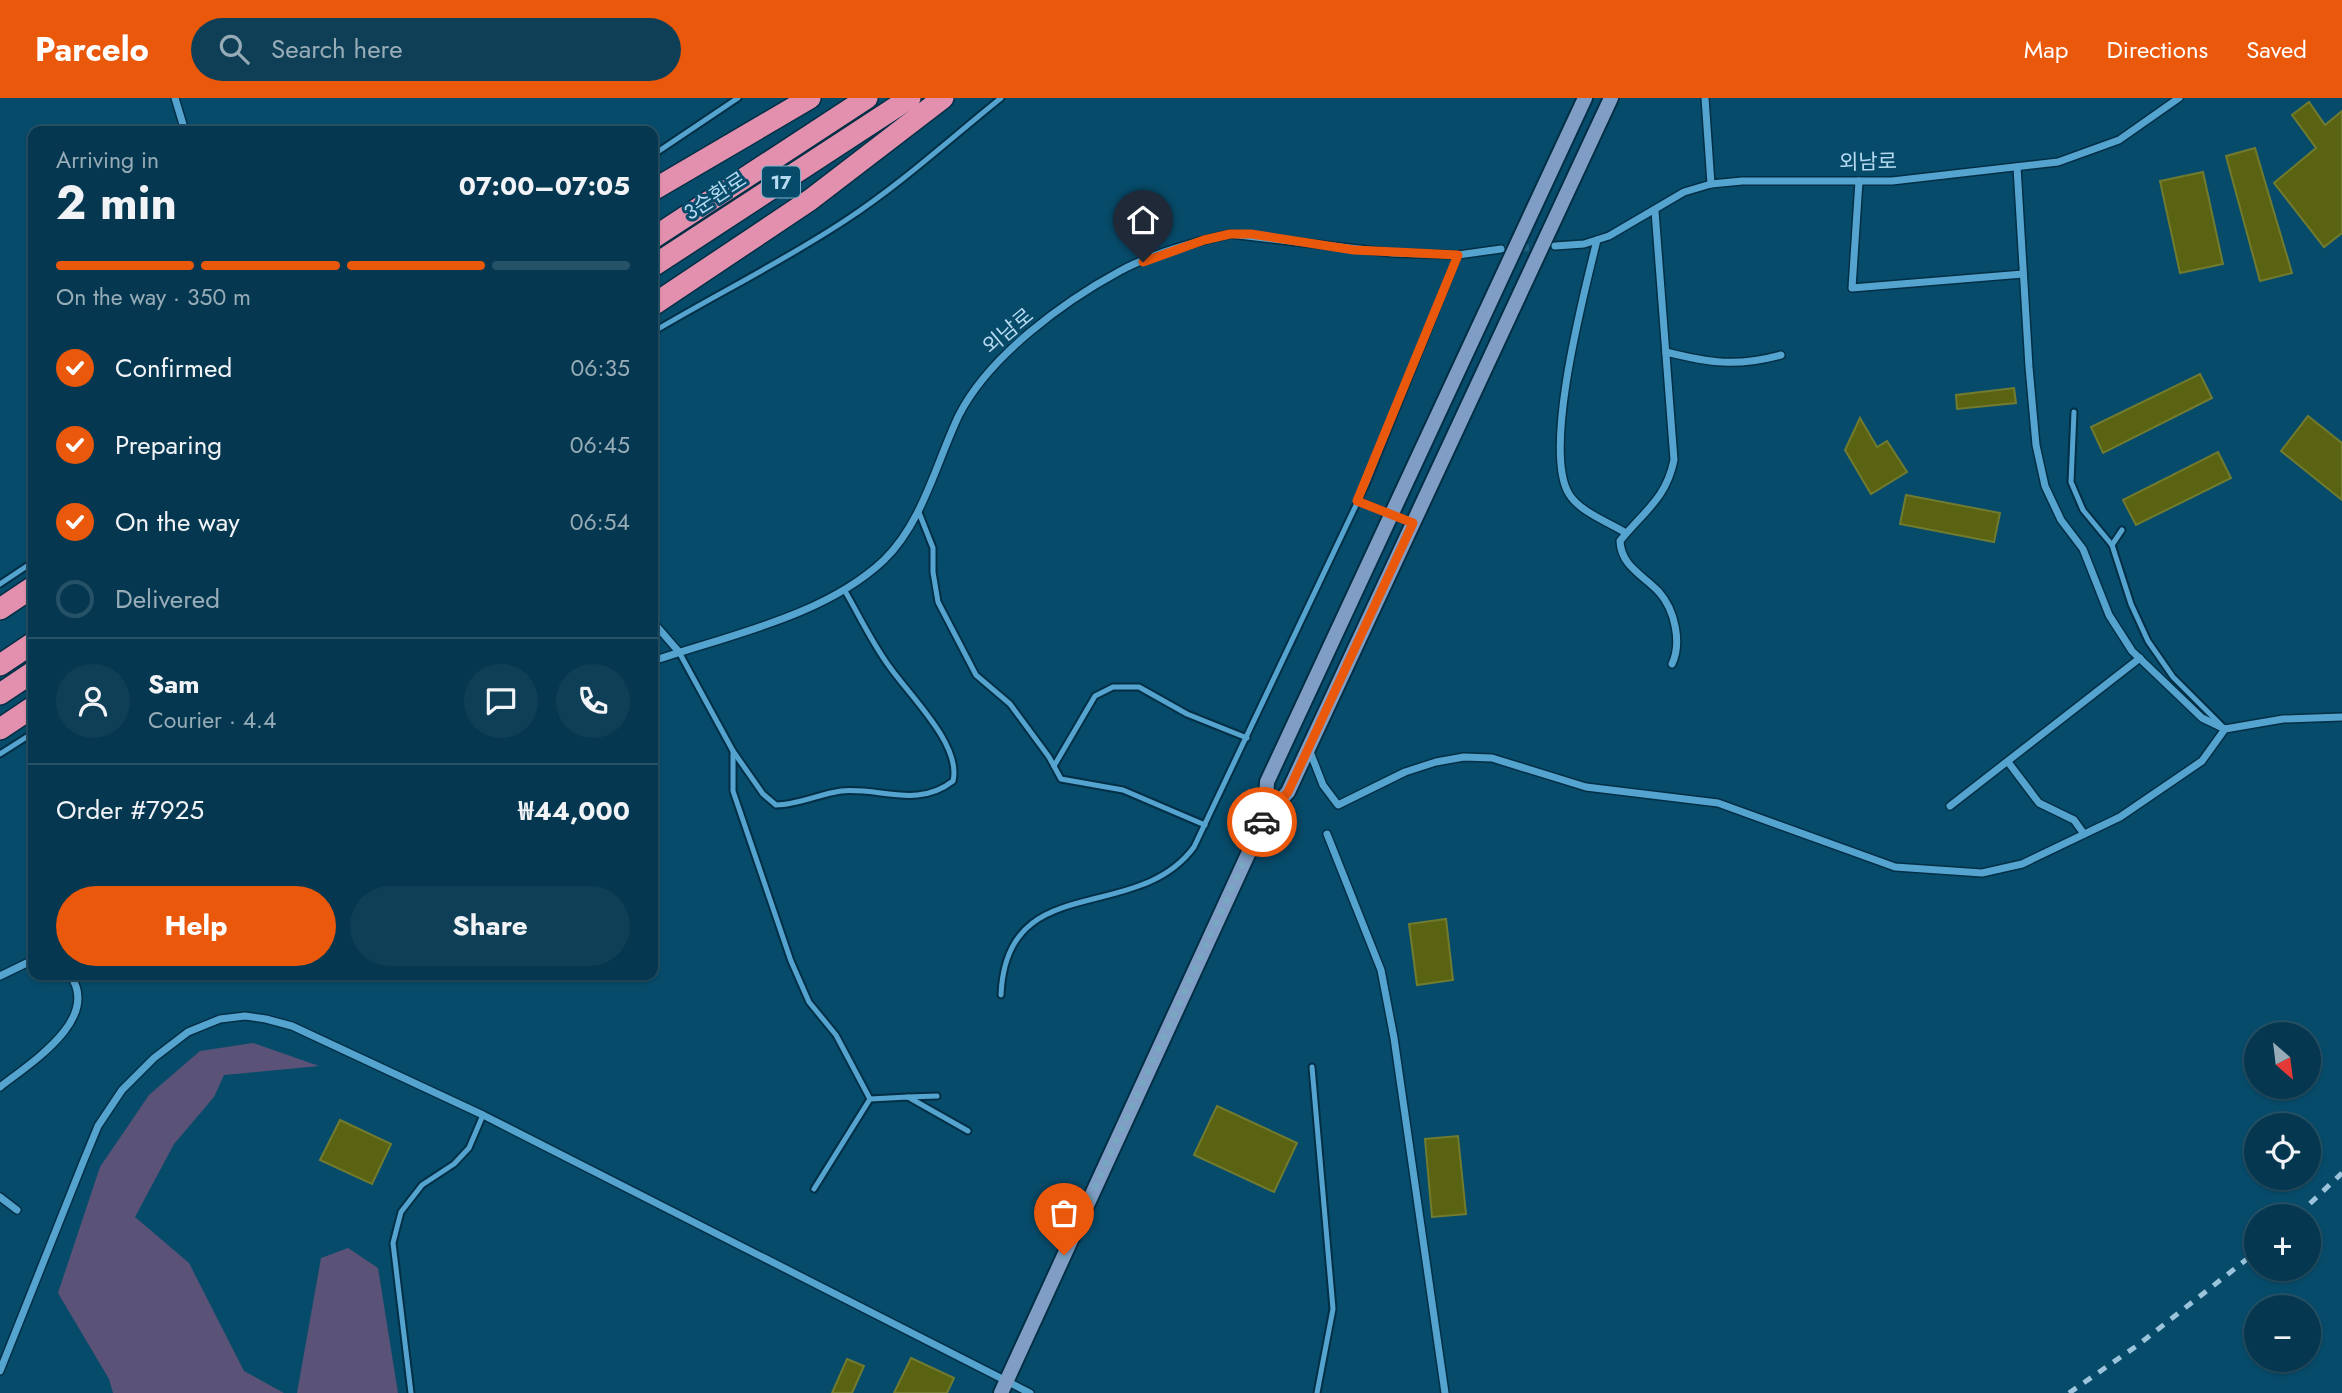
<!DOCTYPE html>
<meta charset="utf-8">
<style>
:root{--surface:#053850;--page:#0e3f57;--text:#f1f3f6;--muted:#97acb7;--line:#265267;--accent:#ea580c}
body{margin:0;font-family:Jost,"Noto Sans KR",sans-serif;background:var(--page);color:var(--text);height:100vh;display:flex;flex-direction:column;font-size:26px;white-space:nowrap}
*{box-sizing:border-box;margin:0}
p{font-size:23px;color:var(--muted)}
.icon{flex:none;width:38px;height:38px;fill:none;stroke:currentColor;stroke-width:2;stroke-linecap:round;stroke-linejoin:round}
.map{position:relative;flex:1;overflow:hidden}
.details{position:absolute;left:28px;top:28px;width:630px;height:854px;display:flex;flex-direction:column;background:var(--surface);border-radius:14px;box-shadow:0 2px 5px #0004,0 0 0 2px var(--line)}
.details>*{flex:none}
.needle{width:46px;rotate:152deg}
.buttons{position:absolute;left:2244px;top:924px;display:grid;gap:14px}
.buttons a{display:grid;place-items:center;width:77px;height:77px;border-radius:50%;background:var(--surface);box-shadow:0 2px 5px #0004,0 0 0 2px var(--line);font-size:35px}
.pin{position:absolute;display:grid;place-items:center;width:60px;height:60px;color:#fff;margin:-72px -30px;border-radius:50% 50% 50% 0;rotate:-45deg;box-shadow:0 0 7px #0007}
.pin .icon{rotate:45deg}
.courier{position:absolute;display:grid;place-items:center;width:70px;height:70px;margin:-35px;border:5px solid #ea580c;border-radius:50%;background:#fff;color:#222;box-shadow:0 2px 9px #0007}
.summary em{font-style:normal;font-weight:700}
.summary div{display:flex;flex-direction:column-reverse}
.summary{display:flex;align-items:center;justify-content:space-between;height:119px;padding:0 28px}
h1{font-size:46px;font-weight:700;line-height:52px}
.bar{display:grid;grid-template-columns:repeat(4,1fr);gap:10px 7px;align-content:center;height:84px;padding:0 28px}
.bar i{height:9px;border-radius:5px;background:var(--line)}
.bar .current{background:var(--accent)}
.bar p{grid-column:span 4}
.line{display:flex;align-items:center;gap:18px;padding:0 28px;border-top:2px solid var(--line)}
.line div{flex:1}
.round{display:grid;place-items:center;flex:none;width:74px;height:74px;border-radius:37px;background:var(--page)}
ol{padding:0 28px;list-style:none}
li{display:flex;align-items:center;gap:21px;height:77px}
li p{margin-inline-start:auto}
li .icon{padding:7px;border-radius:50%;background:var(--accent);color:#fff;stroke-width:4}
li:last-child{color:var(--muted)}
li i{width:38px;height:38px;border:4px solid var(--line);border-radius:50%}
.action{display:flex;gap:14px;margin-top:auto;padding:14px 28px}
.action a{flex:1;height:80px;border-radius:42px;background:var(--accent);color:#fff;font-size:28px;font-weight:700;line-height:80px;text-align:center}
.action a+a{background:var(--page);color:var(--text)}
header{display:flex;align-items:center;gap:42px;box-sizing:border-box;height:98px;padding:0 35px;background:var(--accent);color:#fff}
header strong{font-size:33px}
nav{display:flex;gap:38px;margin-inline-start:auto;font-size:24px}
.search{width:490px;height:63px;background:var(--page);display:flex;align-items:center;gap:18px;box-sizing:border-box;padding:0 24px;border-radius:38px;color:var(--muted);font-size:26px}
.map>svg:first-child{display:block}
.green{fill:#5b5277}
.building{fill:#5a6312;stroke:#717b2f;stroke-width:2}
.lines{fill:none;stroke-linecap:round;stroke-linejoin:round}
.street-tunnel{stroke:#21607e;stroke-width:7;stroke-dasharray:7 3.5;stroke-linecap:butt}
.lane-casing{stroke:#022f45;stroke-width:9}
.street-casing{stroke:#022f45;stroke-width:10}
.secondary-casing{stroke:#022f45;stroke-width:18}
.highway-casing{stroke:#022f45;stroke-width:24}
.lane{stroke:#55a3cf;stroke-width:5}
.street{stroke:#55a3cf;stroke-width:7}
.secondary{stroke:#7f9dc5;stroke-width:14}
.highway{stroke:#e290ae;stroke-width:21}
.rail{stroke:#9bc4dc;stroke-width:5;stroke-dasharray:9 9;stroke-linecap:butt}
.done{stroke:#78a7c1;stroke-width:7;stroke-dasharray:0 12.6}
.route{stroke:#ea580c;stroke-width:9}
.labels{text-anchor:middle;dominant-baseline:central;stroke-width:6;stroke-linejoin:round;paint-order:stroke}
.shield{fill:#074b6a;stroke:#81aec8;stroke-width:2}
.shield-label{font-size:19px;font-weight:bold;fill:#b5d9f0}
.street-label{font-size:21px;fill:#b5d9f0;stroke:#074b6a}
</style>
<header>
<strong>Parcelo</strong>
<div class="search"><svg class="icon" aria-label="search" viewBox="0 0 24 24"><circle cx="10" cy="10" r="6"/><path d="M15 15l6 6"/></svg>Search here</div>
<nav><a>Map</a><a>Directions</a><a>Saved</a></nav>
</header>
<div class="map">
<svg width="2342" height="1295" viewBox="0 0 2342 1295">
<rect width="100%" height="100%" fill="#074b6a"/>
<g class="green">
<path d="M253,945L319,968L224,977L214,999L174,1046L135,1119L189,1165L244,1273L284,1295H113L109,1281L58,1195L100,1069L149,997L200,953Z"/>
<path d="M348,1150L378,1170L398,1295H297L321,1160Z"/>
</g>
<g class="building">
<path d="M2309,4L2325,27L2342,13V135L2324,149L2274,85L2316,50L2292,17Z"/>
<path d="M2255,50L2292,175L2260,183L2226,58Z"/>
<path d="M2203,74L2223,166L2180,175L2160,83Z"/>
<path d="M2200,276L2212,300L2103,355L2091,329Z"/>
<path d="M2014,290L2016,305L1957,311L1956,297Z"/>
<path d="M2308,318L2342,345V402L2281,353Z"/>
<path d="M1860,320L1877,349L1887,343L1907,374L1871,396L1845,352Z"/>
<path d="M2218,354L2231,380L2136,427L2123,402Z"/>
<path d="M1906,397L2000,415L1994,444L1900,426Z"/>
<path d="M1446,821L1453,882L1417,887L1409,826Z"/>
<path d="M1217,1008L1297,1045L1274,1094L1194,1057Z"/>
<path d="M340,1022L391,1046L372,1086L320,1062Z"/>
<path d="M1458,1038L1466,1116L1432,1119L1425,1041Z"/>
<path d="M911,1260L954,1280L947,1295H894Z"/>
<path d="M847,1261L864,1268L852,1295H832Z"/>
</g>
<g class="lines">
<path class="street-tunnel" d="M1501,151L1541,149"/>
<defs>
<g id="lane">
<path d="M653,57L738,0"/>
<path d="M653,234C717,196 784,163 846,122C901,86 950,41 1001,0"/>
<path d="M2074,314L2071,384L2083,412L2112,447L2131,506L2148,543L2173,579L2221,627"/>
<path d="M1358,403L1413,425"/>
<path d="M918,412L933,450V474L938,504L976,577L1010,606L1049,659L1061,681L1123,692L1205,727"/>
<path d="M2112,447L2122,432"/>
<path d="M0,486L33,464"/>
<path d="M679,554L733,653V693L791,863L809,904L836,937L870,1001L814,1091"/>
<path d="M733,653L763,696L776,707C798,707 819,696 841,693C880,689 917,711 953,683C962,647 909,597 889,568C872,545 859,517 845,493"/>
<path d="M0,656L33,635"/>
<path d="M1054,668L1095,598L1113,589H1139L1187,616L1247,640"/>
<path d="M1001,897C1006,770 1136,828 1194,749L1367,384L1458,157"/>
<path d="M1312,969L1333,1211L1317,1295"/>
<path d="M908,999L937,998"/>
<path d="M870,1001L908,999L968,1033"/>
<path d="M411,1295L393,1145L401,1114L422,1087L454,1066L469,1050L483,1017"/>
</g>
<g id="street">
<path d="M175,0L185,33"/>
<path d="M1705,0L1711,86"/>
<path d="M2017,69L2029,269L2036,347L2045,388L2061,422L2083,451L2109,517L2132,553L2202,620L2225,631"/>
<path d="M1859,83L1852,190L2023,176"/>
<path d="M1655,113L1674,362C1666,401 1644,413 1620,443C1621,468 1643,477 1659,494C1675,512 1682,545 1672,566"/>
<path d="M1597,142C1585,192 1542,352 1569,396C1580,414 1608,424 1626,435"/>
<path d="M1555,148L1584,146L1609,138L1684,94L1711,86L1742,83H1892L2058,64L2119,42L2179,0"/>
<path d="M1666,254C1710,265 1736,269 1781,257"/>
<path d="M653,524L679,554"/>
<path d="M653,563C729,537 825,518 884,462C923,424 936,365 959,317C989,258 1063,204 1120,173C1153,155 1194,144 1230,136L1393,155L1458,157L1501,151"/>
<path d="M1309,651L1323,687L1338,707L1405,674L1436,664L1464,659L1492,660L1586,689L1718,705L1895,769L1982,775L2022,766L2120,719L2202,663L2225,631L2283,621L2342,619"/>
<path d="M2008,664L2039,705L2074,722L2084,736"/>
<path d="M1950,708L2140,560"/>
<path d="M1327,736L1381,872L1394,940L1445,1295"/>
<path d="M0,878L33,862"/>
<path d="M0,989C29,966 102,921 70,877"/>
<path d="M0,1099L17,1112"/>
<path d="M0,1273L84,1062L98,1028L122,992L154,960L188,934L220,921L245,918L266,921L292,928L483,1017L1030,1295"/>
</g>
<g id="secondary">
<path d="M1265,719L1267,684L1585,0"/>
<path d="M1001,1295L1265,719L1288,694L1611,0"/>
</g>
<g id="highway">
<path d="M653,92L810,0"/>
<path d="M653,140L867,0"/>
<path d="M653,168L910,0"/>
<path d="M653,207L810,102L943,0"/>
<path d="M0,511L33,489"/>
<path d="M0,567L33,545"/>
<path d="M0,596L33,574"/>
<path d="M0,631L33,609"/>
</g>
</defs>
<use href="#lane" class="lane-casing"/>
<use href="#street" class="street-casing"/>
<use href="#secondary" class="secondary-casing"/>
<use href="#highway" class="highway-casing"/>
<use href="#lane" class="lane"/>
<use href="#street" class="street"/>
<use href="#secondary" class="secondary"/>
<use href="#highway" class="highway"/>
<g class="rail">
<path d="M2297,1118L2342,1075"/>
<path d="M2069,1295L2138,1247L2256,1154"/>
</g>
</g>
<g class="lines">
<path class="done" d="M1064,1157L1262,724"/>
<path class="route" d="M1143,164L1204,142L1230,136H1251L1354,152L1458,157L1357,403L1413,425L1288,694L1262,724"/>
</g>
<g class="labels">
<rect class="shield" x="762" y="68.5" width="38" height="31" rx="5"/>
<g class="shield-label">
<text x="781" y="84">17</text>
</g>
<g class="street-label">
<text transform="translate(1868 64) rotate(-1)">외남로</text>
<text transform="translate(715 98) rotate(-33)">3순환로</text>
<text transform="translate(1008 233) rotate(-40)">외남로</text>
</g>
</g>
</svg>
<div class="buttons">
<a><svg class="needle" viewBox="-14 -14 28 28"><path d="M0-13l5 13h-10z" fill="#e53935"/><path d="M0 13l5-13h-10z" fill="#97acb7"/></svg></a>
<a><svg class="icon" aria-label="locate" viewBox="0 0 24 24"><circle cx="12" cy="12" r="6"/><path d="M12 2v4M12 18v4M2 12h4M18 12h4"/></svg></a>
<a>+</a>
<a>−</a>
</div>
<div class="pin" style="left:1064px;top:1157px;background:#ea580c"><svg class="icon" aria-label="bag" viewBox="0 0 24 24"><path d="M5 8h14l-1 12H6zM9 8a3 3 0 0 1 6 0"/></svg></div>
<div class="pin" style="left:1143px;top:164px;background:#1f2937"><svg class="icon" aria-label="home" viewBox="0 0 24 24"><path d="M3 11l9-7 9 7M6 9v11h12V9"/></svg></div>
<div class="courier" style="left:1262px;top:724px"><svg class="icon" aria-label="car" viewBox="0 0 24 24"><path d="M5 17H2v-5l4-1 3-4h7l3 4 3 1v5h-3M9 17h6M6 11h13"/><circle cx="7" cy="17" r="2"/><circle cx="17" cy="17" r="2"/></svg></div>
<section class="details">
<div class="summary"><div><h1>2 min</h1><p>Arriving in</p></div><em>07:00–07:05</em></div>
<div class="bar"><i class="current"></i><i class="current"></i><i class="current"></i><i></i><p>On the way · 350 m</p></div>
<ol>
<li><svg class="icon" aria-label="check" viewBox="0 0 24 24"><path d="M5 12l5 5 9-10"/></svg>Confirmed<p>06:35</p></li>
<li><svg class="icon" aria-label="check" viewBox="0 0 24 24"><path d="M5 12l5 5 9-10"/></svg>Preparing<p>06:45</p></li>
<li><svg class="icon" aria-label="check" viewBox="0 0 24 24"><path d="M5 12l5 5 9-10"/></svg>On the way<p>06:54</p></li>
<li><i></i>Delivered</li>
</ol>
<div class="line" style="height:126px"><a class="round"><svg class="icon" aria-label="person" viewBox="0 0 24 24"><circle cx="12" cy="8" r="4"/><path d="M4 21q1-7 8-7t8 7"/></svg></a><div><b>Sam</b><p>Courier · 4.4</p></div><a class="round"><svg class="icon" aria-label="chat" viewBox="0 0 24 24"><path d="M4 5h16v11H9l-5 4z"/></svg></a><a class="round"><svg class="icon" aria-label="phone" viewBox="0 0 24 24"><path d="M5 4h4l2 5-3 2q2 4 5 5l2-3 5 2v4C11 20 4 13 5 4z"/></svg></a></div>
<div class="line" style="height:91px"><div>Order #7925</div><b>₩44,000</b></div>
<div class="action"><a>Help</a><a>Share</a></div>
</section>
</div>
